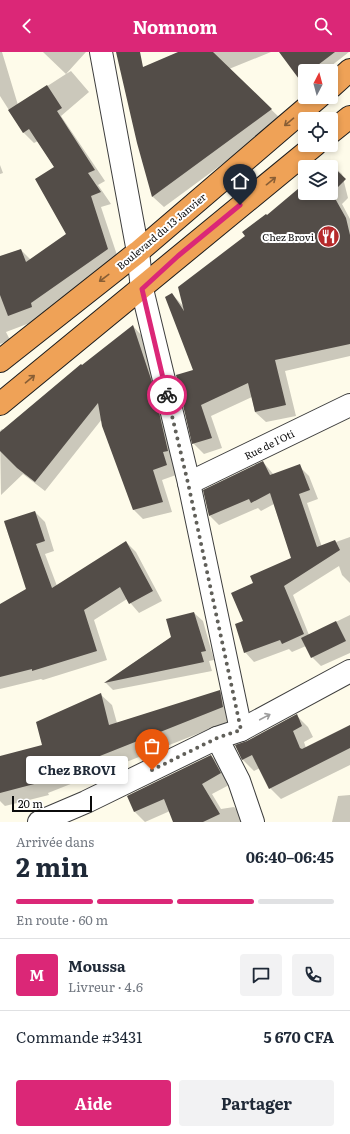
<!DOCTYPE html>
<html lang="fr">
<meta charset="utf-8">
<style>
:root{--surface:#fff;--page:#f2f2f3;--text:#1f2937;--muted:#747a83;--line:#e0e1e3;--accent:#db2777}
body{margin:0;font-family:Literata,serif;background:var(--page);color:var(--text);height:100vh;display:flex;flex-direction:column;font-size:15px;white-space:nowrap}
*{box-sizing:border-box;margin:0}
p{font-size:13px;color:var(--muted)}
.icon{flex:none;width:22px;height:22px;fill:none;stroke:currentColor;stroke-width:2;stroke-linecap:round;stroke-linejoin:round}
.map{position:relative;height:770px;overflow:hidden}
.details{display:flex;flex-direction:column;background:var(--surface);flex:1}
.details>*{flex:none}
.needle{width:26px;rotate:6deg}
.fabs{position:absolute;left:298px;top:12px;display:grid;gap:8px}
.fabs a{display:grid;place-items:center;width:40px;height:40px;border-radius:4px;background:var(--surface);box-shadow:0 2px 6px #0003;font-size:20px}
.scale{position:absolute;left:12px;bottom:10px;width:80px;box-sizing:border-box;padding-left:4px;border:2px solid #0b0b0b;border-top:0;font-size:11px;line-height:14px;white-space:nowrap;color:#0b0b0b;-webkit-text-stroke:3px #fff;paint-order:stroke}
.pin{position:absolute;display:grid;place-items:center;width:34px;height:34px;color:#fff;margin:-41px -17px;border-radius:50% 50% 50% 0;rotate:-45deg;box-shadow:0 0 4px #0007}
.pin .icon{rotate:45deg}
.courier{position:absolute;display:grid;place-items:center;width:40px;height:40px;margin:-20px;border:3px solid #db2777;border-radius:50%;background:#fff;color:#222;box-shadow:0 1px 5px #0007}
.bubble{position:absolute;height:28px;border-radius:4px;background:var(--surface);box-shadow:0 2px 6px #0003;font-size:13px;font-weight:700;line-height:28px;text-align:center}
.head em{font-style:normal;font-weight:700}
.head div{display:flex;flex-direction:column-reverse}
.head{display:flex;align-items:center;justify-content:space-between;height:68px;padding:0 16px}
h1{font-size:26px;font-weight:700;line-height:30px}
.bar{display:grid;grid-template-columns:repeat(4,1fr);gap:6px 4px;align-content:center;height:48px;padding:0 16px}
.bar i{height:5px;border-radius:3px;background:var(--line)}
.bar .current{background:var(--accent)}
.bar p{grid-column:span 4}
.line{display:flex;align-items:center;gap:10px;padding:0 16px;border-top:1px solid var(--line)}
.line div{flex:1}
.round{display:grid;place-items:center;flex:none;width:42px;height:42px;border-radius:4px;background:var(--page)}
.button{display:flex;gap:8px;margin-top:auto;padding:8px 16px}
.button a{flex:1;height:46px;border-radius:4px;background:var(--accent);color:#fff;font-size:16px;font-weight:700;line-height:46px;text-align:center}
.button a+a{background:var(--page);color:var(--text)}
header{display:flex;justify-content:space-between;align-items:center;height:52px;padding:0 16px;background:var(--accent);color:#fff;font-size:18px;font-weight:700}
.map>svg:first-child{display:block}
.shadow{fill:#0003}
.building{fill:#534d48}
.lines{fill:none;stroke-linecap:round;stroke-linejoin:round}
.minor-casing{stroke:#3e3e3e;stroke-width:24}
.highway-casing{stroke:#1c1c1c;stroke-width:24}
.minor{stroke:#fff;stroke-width:22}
.highway{stroke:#efa257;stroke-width:22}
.oneway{stroke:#885e35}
.oneway2{stroke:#9d9d9d}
.done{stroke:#605f59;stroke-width:4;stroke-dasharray:0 7.2}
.route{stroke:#db2777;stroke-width:5}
.labels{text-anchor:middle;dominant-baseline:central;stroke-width:4;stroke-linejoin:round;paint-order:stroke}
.street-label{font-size:10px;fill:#0b0b0b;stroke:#fff}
.poi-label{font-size:10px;fill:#0b0b0b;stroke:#fff;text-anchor:end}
</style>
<header><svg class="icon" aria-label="back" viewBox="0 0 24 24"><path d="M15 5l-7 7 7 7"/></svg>Nomnom<svg class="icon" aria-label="search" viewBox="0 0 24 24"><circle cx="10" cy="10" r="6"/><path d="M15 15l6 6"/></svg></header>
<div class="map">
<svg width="350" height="770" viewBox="0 0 350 770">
<rect width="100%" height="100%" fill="#fefbea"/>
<g class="shadow">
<path d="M0,0H2L18,53L66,22L43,0H86L66,22L71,19L89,40L61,64L105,129L98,133L111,152L101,155L119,209L41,262L43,266L6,280L10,288L0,292V205L21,198L31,208L68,182L55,116L38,89L34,91L23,80L0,44Z"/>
<path d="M180,0H271L229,17L282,68L164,155L153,145L138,90Z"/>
<path d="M280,0H349L331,14L335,19L331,22V19H305V31Z"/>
<path d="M331,112L342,122L348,146L342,152L350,167V304L285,319L296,364L266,370L255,360L252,345L211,364L222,396L204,402L193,391L195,319L172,242L184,255L247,184L301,136L299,133L305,129V141H331V115H326Z"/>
<path d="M0,113L3,121L0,122Z"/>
<path d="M133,274L142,284L177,408L172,410L176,423L162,428L172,460L143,467L134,458L102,367L45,439L23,422L1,443L0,379L2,377L4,378Z"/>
<path d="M263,410L274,423L300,415L309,424L318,447L307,451L322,495L350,485V531L342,523L339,514L293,543L309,583L350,563V601L321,614L312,605L306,594L292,600L289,597L254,610L245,600L244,570L254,532L292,507L274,452L261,459L258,456L219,473L210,464Z"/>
<path d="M35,460L45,470L54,499L45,502L57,534L126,490L136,500L162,549L139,561L127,547L94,568L107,608L43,628L41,627L0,637V553L28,537L4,470Z"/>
<path d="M194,561L203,569L214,608L209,609L212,619L113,638L105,630L172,585Z"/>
<path d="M220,639L231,651L235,667L48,741L49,743L5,754L0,749V705L44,694L100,642L112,653L117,671Z"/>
<path d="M296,663L308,675L313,685L304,690L306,696L350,674V713L281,747L270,736L260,716L254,719L243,708L236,694L247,690Z"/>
<path d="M211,704L222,714L231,732L212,742L221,757L234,755L245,766L246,770H174L170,759L145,770L135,760L128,744Z"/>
<path d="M350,743V770H332L338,744Z"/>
</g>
<g class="building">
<path d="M116,0H140L143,15L178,0H213L272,57L152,145L137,91Z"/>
<path d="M279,0H335L310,19H305V23L299,27Z"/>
<path d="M47,33L62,56L57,59L95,118L88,121L101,140L91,144L108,197L31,251L32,255L8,264L0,243V204L21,197L26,210L66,182L35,127L54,115L29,77L23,81L8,58Z"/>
<path d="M331,113L346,127L332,141L346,166L350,183V292L275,308L286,353L255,360L248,331L201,353L212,386L192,392L176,323L193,318L165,245L172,241L184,259L178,235L245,184L242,180L266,162L267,163L305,131V141H331V115H329Z"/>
<path d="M133,273L152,330L168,399L163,400L167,413L153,418L163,450L133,458L102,374L98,351L35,430L17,416L0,399V380L81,312L82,313Z"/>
<path d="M263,409L270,423L300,412L310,438L299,442L317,495L335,488L340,498L284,534L304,582L282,592L280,588L244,601L235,572L243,569L231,541L253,531L250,524L291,506L270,441L251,451L249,447L209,464L203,438Z"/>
<path d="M35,459L45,489L36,492L52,536L126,489L153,539L129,552L120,535L84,558L97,599L32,619V617L0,625V552L26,537L4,469Z"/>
<path d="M194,560L206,599L201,600L204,610L104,631L171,585L166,567Z"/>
<path d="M336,569L346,589L311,606L301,586Z"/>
<path d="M220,638L223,655L37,729L38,731L0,741V704L42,693L36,670L101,641L109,673Z"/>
<path d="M297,662L302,674L293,679L300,696L302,697L350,673V696L269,737L252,703L242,708L235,693L247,689Z"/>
<path d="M211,703L221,721L202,732L220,762L203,770H173L164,747L134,760L127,744Z"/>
</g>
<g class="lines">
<defs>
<g id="minor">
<path d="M101,0L138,200L142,237L189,431L241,678"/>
<path d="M189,431L350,353"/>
<path d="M217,686L239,729L253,770"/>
<path d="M39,770L86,750L217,686L241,678L350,619"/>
</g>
<g id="highway">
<path d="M331,35L350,18"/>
<path d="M331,80L350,65"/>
<path d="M0,309L138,200L319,45"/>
<path d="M0,352L315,93"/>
</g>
</defs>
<use href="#minor" class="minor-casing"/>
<use href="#highway" class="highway-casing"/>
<use href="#minor" class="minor"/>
<use href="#highway" class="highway"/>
</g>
<defs><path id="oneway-shaft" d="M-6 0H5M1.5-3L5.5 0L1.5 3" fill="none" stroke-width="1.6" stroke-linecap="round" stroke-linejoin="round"/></defs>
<g class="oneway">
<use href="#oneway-shaft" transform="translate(289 70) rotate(140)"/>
<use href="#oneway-shaft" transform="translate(271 129) rotate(-39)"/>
<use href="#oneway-shaft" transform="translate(104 226) rotate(143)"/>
<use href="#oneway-shaft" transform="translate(30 327) rotate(-40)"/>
</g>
<use class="oneway2" href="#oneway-shaft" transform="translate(265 665) rotate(-28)"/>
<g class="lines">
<path class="done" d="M152,718L217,686L241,678L188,431L167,343"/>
<path class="route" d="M167,343L142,237L178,204L240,153"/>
</g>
<defs>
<symbol id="restaurant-disc" viewBox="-11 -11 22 22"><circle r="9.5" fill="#b5292a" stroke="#fff"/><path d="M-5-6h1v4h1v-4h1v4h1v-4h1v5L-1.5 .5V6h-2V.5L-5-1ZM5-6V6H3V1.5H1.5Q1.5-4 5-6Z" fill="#fff"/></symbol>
</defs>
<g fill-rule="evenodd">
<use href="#restaurant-disc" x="316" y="172" width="25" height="25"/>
</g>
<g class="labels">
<g class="street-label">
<text transform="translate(161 179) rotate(-40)">Boulevard du 13 Janvier</text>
<text transform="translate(269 392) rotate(-26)">Rue de l'Oti</text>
</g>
<g class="poi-label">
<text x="314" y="184">Chez Brovi</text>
</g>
</g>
</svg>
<div class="fabs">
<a><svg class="needle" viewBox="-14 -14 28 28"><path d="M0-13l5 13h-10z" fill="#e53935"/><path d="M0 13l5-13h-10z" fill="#747a83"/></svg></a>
<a><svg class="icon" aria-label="locate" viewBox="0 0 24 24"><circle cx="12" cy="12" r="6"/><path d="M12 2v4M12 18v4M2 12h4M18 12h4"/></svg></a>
<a><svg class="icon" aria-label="layers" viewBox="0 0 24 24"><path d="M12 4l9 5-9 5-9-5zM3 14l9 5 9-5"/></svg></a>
</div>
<div class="scale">20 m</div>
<div class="pin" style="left:152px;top:718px;background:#ea580c"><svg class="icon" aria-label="bag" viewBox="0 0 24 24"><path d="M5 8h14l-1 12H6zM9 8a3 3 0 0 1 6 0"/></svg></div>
<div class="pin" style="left:240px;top:153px;background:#1f2937"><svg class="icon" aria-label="home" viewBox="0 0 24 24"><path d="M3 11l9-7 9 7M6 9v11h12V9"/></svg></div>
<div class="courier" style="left:167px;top:343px"><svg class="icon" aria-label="bike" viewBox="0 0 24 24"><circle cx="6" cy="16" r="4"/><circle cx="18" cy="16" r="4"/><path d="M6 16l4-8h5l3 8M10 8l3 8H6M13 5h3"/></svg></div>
<div class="bubble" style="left:26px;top:704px;width:102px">Chez BROVI</div>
</div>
<section class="details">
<div class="head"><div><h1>2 min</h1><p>Arrivée dans</p></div><em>06:40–06:45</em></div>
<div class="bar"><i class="current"></i><i class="current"></i><i class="current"></i><i></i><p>En route · 60 m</p></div>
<div class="line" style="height:72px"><b class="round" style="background:var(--accent);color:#fff">M</b><div><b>Moussa</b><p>Livreur · 4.6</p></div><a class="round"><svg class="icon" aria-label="chat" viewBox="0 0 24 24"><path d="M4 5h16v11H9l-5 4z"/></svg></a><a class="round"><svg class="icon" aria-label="phone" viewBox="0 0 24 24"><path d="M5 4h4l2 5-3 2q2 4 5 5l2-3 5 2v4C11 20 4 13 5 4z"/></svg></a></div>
<div class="line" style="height:52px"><div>Commande #3431</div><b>5 670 CFA</b></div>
<div class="button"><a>Aide</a><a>Partager</a></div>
</section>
